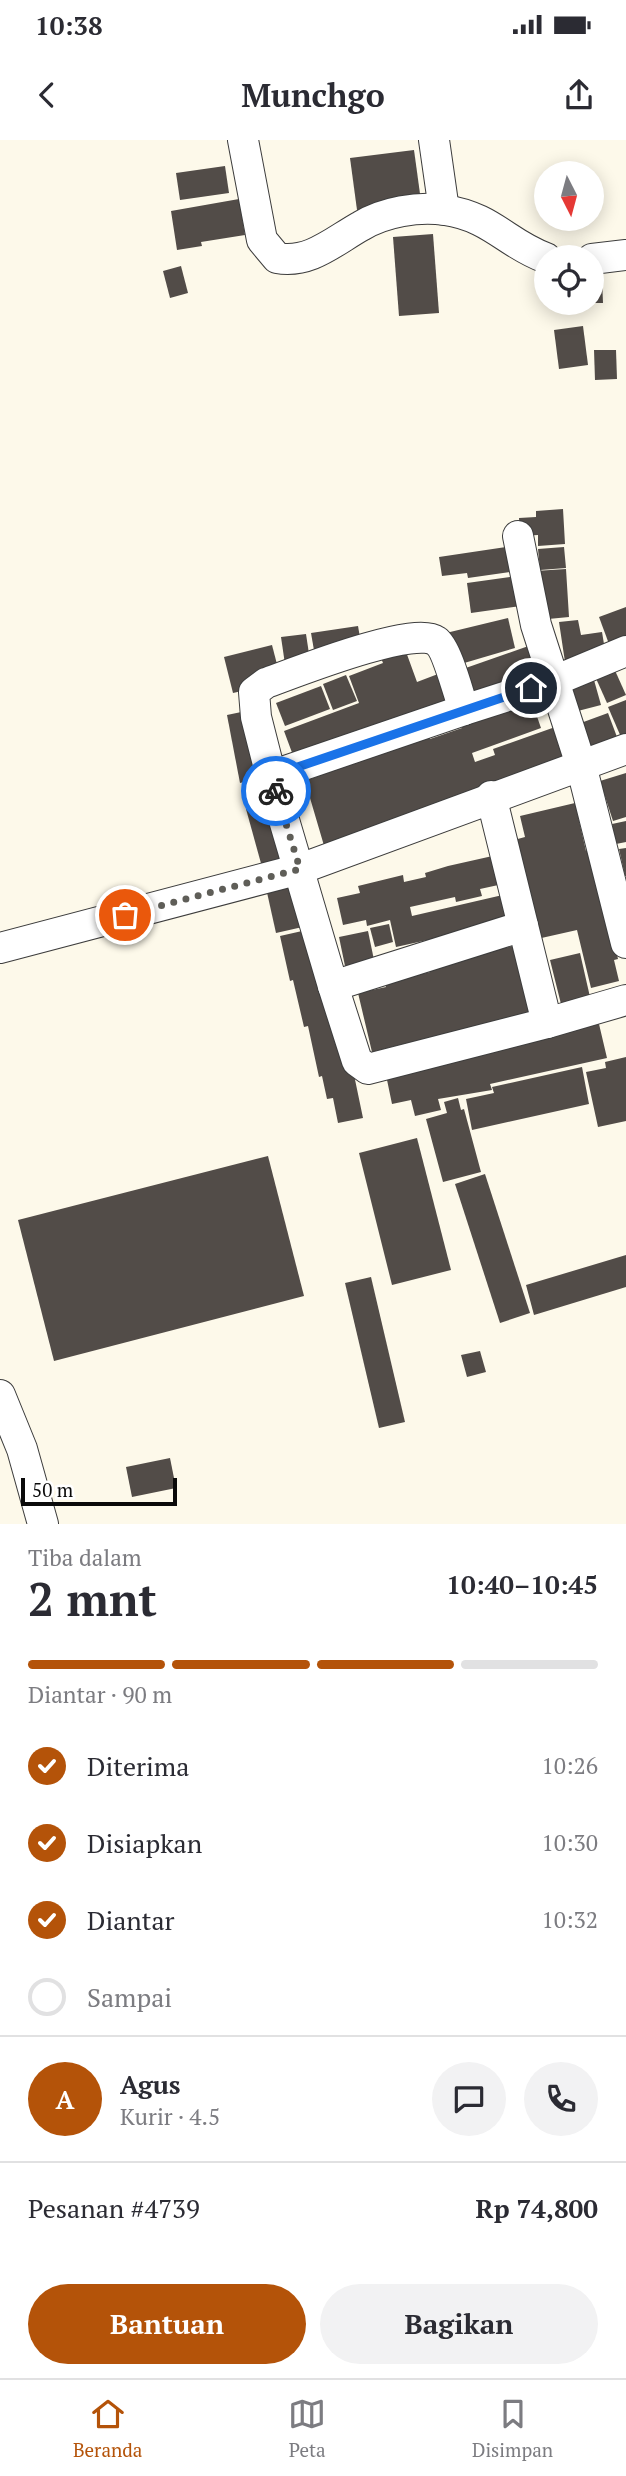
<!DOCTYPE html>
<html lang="id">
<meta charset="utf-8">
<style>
:root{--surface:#fff;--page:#f2f2f3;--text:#2b2b33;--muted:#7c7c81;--line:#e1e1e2;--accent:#b45309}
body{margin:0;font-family:"PT Serif",serif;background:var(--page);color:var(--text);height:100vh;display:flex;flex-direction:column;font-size:26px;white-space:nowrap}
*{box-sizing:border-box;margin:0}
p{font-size:23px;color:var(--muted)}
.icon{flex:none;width:38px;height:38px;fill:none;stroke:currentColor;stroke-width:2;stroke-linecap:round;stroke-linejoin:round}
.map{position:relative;height:1384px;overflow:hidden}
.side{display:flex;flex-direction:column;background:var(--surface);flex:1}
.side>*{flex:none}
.needle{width:46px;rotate:174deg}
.fabs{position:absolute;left:534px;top:21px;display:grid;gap:14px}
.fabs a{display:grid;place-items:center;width:70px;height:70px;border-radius:50%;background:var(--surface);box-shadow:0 4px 18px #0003;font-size:35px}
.scale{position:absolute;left:21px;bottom:18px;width:156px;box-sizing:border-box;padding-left:7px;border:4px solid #0a0a0a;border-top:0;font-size:19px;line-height:24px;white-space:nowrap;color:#0a0a0a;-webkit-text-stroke:5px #fff;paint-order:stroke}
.pin{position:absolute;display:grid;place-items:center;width:60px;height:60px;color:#fff;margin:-30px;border:4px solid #fff;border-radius:50%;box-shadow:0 2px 7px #0007}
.courier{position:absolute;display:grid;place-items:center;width:70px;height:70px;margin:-35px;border:5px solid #1a73e8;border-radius:50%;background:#fff;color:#222;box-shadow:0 2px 9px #0007}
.headline em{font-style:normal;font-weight:600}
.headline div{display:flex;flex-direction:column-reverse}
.headline{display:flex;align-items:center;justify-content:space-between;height:119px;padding:0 28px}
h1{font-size:46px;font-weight:600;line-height:52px}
.bar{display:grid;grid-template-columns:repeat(4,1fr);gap:10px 7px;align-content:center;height:84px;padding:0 28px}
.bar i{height:9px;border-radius:5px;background:var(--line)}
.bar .current{background:var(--accent)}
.bar p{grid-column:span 4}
.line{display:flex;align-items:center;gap:18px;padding:0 28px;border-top:2px solid var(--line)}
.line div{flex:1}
.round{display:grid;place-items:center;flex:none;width:74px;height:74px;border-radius:37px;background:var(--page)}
ol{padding:0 28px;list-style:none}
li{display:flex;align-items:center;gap:21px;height:77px}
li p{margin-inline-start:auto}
li .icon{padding:7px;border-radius:50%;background:var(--accent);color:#fff;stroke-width:4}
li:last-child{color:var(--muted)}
li i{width:38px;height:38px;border:4px solid var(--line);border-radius:50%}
.button{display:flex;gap:14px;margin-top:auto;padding:14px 28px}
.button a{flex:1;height:80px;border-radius:42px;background:var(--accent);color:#fff;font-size:28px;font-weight:600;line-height:80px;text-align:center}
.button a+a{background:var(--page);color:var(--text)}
.status{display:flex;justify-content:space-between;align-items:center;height:49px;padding:0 35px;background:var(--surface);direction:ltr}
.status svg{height:19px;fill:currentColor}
header{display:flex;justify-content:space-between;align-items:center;height:91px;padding:0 28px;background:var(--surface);font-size:32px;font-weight:600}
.tab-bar{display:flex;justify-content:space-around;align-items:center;height:98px;border-top:2px solid var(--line);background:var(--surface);font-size:19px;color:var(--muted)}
.tab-bar a{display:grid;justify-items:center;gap:4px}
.tab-bar .current{color:var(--accent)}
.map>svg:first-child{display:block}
.building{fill:#524c48}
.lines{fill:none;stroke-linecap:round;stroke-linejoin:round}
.minor-casing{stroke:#3d3d3d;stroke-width:32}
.minor{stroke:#fff;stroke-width:30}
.done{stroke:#5f5e58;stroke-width:7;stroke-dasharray:0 12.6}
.route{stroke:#1a73e8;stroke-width:9}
</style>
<div class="status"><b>10:38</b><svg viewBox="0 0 49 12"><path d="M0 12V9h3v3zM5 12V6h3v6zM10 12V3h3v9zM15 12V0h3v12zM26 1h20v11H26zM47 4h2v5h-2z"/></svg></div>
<header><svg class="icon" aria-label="back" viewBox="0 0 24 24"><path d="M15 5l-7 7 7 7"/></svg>Munchgo<svg class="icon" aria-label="share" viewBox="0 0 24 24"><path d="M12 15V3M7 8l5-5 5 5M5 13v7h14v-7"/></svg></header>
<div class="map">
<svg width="626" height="1384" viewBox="0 0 626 1384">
<rect width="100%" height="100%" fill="#fdf9ea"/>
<g class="building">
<path d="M414,10L421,61L357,70L350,18Z"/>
<path d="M225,26L229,53L180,60L176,33Z"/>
<path d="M239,59L245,95L201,102L202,106L177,110L171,71Z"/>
<path d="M433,94L439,173L399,176L393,97Z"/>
<path d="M181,126L188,153L170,158L163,131Z"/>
<path d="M592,139H602L603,163H592Z"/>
<path d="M583,186L588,225L559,229L554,190Z"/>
<path d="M594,210H616L617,239L595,240Z"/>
<path d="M563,369L565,404L538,406V395L520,396L519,378L536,377V371Z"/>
<path d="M506,407L510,432L468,438L467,433L442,436L439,417Z"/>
<path d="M564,407L566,428L540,430L538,409Z"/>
<path d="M566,429L569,477L538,480L535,431Z"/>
<path d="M517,436L521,466L471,473L467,443Z"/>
<path d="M626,467V498L609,504L599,477Z"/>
<path d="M508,478L515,508L454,526L446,493Z"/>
<path d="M578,480L581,495L602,492L606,516L565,522L559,482Z"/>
<path d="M358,486L362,509L315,516L311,493Z"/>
<path d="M306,494L311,527L286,531L281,497Z"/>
<path d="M537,503L548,534L471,562L460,530Z"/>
<path d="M272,505L279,532L255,548L233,553L224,517Z"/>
<path d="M405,509L417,542L438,534L451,569L297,626L284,591L359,563L349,536L383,523L381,518Z"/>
<path d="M613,526L626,555L607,563L594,534Z"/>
<path d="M346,535L357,561L333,570L323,544Z"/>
<path d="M594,540L601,565L574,572L567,547Z"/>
<path d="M321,546L330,569L285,586L276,563Z"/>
<path d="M626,560V603L624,604L608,567Z"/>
<path d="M532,562L541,588L472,613L475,622L495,615L493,609L558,586L572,623L325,709L305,641L429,595L430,599L462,588L461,583L487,574L488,578Z"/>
<path d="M246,571L260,638L240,643L227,575Z"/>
<path d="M608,573L617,597L587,609L578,584Z"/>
<path d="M626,633V677L613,681L600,641Z"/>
<path d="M275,662L288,721L262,727L246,669Z"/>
<path d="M575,663L586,711L592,710L618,819L614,820L619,841L591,848L577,790L537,799L514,700L525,697L520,676Z"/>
<path d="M626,681V702L616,704L612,684Z"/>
<path d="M626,708V736H625L619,709Z"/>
<path d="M497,715L503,744L480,749L482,756L456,762L455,757L410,767L412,776L507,754L513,781L396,807L390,780L367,786L366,780L343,785L337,758L360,753L358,746L403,735L404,742L426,737L425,733L448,726Z"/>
<path d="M296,741L307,786L276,793L266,748Z"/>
<path d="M389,784L393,802L375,807L370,788Z"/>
<path d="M311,789L353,930L363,978L338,983L333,958L327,959L322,936L319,937L308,886L304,887L293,840L290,841L280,796Z"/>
<path d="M368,791L374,820L345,826L339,797Z"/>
<path d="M517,805L534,878L491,882L372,912L358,853L386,847L383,837L406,838L430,832L428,826Z"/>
<path d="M580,813L590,857L561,864L550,820Z"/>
<path d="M599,884L607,918L490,944L492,950L438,959L441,970L415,976L411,960L392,964L386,935L430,922Z"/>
<path d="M626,917V981L598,987L586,932L606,928L605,922Z"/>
<path d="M582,927L589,964L472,990L466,959L494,953L492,947Z"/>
<path d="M458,958L461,970L464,969L481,1032L443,1042L426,979L447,973L444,962Z"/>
<path d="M417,998L451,1130L392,1145L359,1013Z"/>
<path d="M268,1016L304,1156L54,1221L18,1080Z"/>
<path d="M485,1034L530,1173L500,1183L455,1044Z"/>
<path d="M626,1115V1147L534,1175L526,1145Z"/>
<path d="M371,1137L405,1282L379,1288L345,1143Z"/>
<path d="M480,1211L486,1232L467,1237L461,1215Z"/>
<path d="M170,1318L176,1348L132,1357L126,1327Z"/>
</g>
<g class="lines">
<defs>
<g id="minor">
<path d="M243,0L262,100L277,118C310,124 334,101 361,86C384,72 418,66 445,70C492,77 507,104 546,118"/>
<path d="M434,0L444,70"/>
<path d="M592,119L626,115"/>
<path d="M518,396L536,485L554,541L626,511"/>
<path d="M464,570L554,541L581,625L626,803"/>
<path d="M271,636L464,570C459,556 447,508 436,501C414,485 294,533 266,543L254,552L256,577L271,636L333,846L357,921L368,929L547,883L491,656"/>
<path d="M0,808L300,729L626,609"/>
<path d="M333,846L523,786"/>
<path d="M547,883L626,860"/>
<path d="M0,1255L22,1309L43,1384"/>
</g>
</defs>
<use href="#minor" class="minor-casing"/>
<use href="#minor" class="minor"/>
</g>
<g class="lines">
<path class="done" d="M125,775L300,729L276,651"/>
<path class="route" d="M276,651L271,636L531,548"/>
</g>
</svg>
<div class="fabs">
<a><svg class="needle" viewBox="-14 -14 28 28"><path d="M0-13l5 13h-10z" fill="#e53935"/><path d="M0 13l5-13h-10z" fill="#7c7c81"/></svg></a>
<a><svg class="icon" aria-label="locate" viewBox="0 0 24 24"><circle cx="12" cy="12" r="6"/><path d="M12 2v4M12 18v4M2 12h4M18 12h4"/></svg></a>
</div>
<div class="scale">50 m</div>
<div class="pin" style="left:125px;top:775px;background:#ea580c"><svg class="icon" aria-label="bag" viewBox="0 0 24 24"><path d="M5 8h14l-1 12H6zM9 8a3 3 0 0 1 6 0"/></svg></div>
<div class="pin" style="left:531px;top:548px;background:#1f2937"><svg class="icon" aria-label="home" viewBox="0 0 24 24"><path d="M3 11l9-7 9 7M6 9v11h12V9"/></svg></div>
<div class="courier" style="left:276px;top:651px"><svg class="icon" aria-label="bike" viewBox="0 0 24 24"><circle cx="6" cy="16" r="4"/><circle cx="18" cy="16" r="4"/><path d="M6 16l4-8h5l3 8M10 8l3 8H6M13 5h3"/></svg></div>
</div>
<section class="side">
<div class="headline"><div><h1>2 mnt</h1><p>Tiba dalam</p></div><em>10:40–10:45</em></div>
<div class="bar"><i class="current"></i><i class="current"></i><i class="current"></i><i></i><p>Diantar · 90 m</p></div>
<ol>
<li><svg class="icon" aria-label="check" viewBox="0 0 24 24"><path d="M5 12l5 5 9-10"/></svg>Diterima<p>10:26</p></li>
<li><svg class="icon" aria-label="check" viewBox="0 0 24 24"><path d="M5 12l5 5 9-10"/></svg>Disiapkan<p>10:30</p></li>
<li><svg class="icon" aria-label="check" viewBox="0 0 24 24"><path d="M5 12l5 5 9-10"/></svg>Diantar<p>10:32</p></li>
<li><i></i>Sampai</li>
</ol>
<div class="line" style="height:126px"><b class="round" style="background:var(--accent);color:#fff">A</b><div><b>Agus</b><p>Kurir · 4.5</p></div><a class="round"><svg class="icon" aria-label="chat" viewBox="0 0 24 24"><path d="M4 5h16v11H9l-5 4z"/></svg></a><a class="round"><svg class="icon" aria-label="phone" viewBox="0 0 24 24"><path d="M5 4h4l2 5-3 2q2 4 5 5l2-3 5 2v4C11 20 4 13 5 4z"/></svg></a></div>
<div class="line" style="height:91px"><div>Pesanan #4739</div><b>Rp 74,800</b></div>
<div class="button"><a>Bantuan</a><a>Bagikan</a></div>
</section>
<nav class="tab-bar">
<a class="current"><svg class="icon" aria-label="home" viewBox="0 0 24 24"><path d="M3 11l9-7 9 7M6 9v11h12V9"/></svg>Beranda</a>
<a><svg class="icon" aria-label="map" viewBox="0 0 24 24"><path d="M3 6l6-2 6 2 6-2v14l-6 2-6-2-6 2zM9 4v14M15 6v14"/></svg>Peta</a>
<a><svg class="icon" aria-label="saved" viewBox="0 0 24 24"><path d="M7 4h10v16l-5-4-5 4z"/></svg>Disimpan</a>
</nav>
